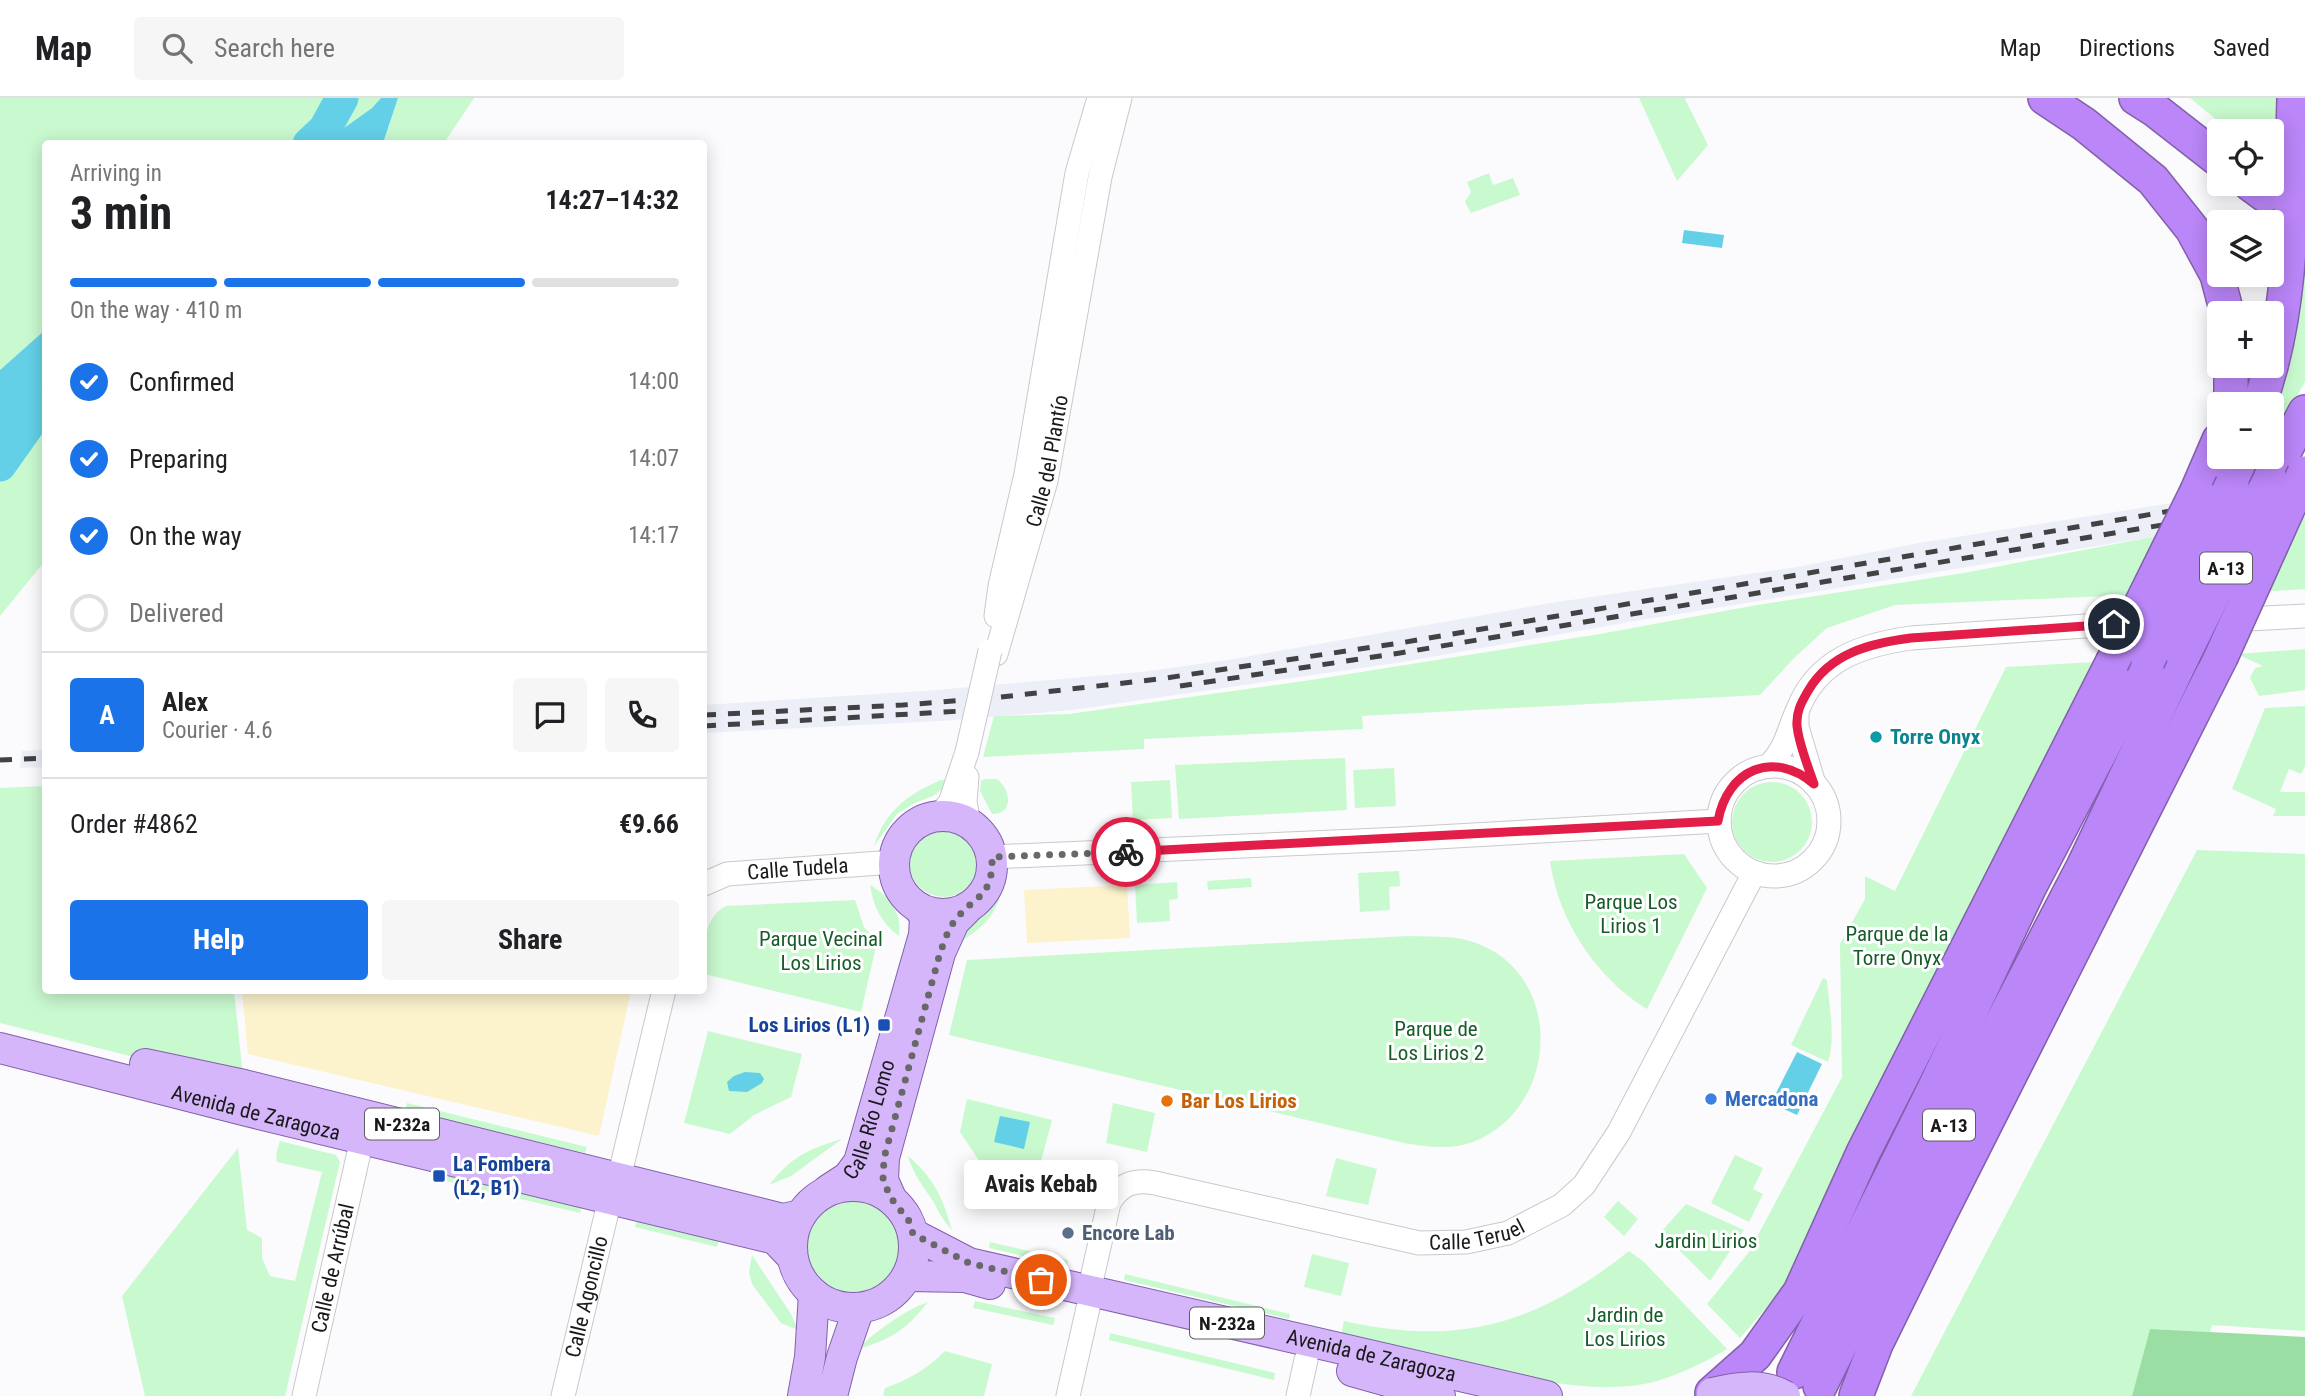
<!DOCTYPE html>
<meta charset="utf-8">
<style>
:root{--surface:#fff;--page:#f6f6f6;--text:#202124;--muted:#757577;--line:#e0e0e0;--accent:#1a73e8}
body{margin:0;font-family:"Roboto Condensed",sans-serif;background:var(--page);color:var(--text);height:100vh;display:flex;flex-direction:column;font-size:26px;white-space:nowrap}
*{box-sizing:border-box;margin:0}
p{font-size:23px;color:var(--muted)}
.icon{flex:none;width:38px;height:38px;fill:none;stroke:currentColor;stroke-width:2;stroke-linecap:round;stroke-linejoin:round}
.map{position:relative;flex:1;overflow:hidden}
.details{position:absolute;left:42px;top:42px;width:665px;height:854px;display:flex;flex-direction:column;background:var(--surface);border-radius:7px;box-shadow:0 4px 18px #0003}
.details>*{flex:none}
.controls{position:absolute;left:2207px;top:21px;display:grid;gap:14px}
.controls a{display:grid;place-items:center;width:77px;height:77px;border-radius:7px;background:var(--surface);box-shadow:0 4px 18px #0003;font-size:35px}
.pin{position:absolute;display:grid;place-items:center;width:60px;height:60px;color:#fff;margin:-30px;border:4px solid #fff;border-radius:50%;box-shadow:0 2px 7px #0007}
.courier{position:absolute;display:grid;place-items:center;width:70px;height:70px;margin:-35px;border:5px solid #e11d48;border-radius:50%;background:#fff;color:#222;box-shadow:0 2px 9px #0007}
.bubble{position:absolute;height:49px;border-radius:7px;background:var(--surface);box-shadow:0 4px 18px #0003;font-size:23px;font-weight:700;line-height:49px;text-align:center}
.summary em{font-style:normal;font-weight:700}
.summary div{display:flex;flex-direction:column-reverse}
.summary{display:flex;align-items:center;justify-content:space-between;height:119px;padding:0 28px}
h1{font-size:46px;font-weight:700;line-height:52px}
.bar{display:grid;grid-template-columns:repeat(4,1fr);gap:10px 7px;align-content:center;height:84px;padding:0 28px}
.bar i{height:9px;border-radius:5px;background:var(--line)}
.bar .on{background:var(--accent)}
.bar p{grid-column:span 4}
.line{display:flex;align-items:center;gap:18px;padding:0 28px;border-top:2px solid var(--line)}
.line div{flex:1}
.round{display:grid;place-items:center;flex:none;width:74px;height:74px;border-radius:7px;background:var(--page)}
ol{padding:0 28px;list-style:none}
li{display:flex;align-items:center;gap:21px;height:77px}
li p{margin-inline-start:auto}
li .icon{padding:7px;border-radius:50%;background:var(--accent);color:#fff;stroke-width:4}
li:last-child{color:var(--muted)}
li i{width:38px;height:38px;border:4px solid var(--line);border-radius:50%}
.cta{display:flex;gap:14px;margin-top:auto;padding:14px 28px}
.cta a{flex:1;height:80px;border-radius:7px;background:var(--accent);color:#fff;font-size:28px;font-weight:700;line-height:80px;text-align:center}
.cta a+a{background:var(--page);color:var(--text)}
header{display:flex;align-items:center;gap:42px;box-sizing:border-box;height:98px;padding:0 35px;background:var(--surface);border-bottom:2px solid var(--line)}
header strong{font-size:33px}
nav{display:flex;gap:38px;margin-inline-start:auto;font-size:24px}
.search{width:490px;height:63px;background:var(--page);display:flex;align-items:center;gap:18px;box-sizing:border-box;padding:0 24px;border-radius:7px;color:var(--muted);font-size:26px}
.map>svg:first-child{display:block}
.built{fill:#eceff8}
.green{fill:#c9f9cf}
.forest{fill:#9adea4}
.sand{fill:#fcf2cc}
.water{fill:#63d0e7}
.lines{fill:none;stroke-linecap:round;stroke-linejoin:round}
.river{stroke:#63d0e7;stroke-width:33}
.minor-casing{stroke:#c8c9cb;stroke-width:25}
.major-casing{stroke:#8260aa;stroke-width:32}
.highway-casing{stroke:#8260aa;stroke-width:36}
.minor{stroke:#fff;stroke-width:23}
.major{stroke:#d6b6fb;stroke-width:30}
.highway{stroke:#bb86f8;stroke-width:33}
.rail{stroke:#424244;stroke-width:5;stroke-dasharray:12 12;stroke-linecap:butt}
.minor-bridge-casing{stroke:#c8c9cb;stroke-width:25;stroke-linecap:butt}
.major-bridge-casing{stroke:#8260aa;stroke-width:32;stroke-linecap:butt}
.highway-bridge-casing{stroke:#8260aa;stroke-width:36;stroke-linecap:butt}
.minor-bridge{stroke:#fff;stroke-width:23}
.major-bridge{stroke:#d6b6fb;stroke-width:30}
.highway-bridge{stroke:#bb86f8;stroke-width:33}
.done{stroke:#686869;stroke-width:7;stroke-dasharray:0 12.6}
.route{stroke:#e11d48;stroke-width:9}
.culture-dot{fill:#0f9aa8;stroke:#fff;stroke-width:2.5}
.transit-dot{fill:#1a4fb4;stroke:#fff;stroke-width:2.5}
.shop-dot{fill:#3f7fe0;stroke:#fff;stroke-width:2.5}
.food-dot{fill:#e8710a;stroke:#fff;stroke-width:2.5}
.service-dot{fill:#5c6f8a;stroke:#fff;stroke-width:2.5}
.labels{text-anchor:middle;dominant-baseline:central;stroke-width:6;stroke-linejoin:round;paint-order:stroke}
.shield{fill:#fff;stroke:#5e5e5f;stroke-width:2}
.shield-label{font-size:19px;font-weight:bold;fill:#19191a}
.street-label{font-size:21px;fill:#19191a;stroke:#fff}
.culture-label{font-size:21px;font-weight:bold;fill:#0d838f;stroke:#fff;text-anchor:start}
.park-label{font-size:21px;fill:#165d29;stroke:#fff}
.transit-label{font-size:21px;font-weight:bold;fill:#164399;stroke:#fff;text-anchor:end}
.shop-label{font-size:21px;font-weight:bold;fill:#366cbe;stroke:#fff;text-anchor:start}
.food-label{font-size:21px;font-weight:bold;fill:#c56008;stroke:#fff;text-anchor:start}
.service-label{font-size:21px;font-weight:bold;fill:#4e5e75;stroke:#fff;text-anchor:start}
</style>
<header>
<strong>Map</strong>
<div class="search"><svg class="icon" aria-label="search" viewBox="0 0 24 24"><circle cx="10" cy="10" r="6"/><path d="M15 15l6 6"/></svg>Search here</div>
<nav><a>Map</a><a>Directions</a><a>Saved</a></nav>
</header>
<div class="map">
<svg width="2305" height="1298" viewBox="0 0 2305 1298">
<rect width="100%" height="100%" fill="#fbfbfd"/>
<g class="built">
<path d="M2305,384V414L1629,524L1402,564L1072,612L941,623L704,635V607L925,593L1141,574L1228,562L1557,504L1797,469L1919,445Z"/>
<path d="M45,652V669L20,670L22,653Z"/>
</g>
<g class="green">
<path d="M0,0H381L372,10L323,45L46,46L45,232L0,272Z"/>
<path d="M398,0H474L444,45L383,46Z"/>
<path d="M1639,0H1687L1685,1L1708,47L1677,83Z"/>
<path d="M2190,0H2276L2273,69L2272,67V33H2230Z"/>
<path d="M1489,75L1493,87L1513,80L1520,97L1471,115L1465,104L1471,94L1467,84Z"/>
<path d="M2305,102V283L2272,348V317Z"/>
<path d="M45,294V463L0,518V342Z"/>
<path d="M2296,416L2305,419V491L2259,494Z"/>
<path d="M2162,437L2131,497L1895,507L1827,530L1794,560L1760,597L1362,618L1363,631L1144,641V651L983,659L994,618L1069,616L1311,582L1600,536L1757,507L1964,475Z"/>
<path d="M2305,551V592L2259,598L2250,580L2255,570L2263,568L2237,556Z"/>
<path d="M2096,564L1789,1178L1775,1200L1740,1240L1707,1206L1749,1154L1842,979L1840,846L1865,801V778L1895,793L2006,569Z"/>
<path d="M2305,608V668L2301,676L2289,671L2280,694H2305V718H2273L2276,711L2232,691L2265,610Z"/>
<path d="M1345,660L1347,712L1179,721L1175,667Z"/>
<path d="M1394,670L1396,708L1355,710L1353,672Z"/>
<path d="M985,681H997C1011,692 1014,716 992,716L980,693L981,683Z"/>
<path d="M941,682H948L941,692L933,698L915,705L897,716L874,748C885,713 908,696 941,682Z"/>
<path d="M1170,682L1172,720L1133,722L1131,684Z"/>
<circle cx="1772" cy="724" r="40"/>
<path d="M45,688L46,892L234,893L244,987L0,925V690Z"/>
<circle cx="944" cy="764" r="35"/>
<path d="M2197,752L2305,756V1233L2212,1227L2210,1234L2150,1231L2132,1298H1911Z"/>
<path d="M1684,756L1707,790L1647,911C1596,880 1558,822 1550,763Z"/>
<path d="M1399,773L1400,788L1389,789L1390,812L1360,814L1358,775Z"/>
<path d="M1251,780L1252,789L1208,792L1207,783Z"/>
<path d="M1177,784L1178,801L1169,802L1170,823L1137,825L1135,787Z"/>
<path d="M870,787C890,799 902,814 899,838C882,826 873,808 870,787Z"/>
<path d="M1000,799C993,821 979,832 960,844L962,828L985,815Z"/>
<path d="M855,802L864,829L877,844L861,914L704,876C703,852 703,819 726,808Z"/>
<path d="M1407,838C1427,839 1450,837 1470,843C1565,871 1562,1009 1473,1044C1451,1052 1427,1049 1404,1045L949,937L967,862Z"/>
<path d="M1823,880L1827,882C1829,908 1836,940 1828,964L1791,947Z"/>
<path d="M708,933L802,956L791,999L754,1017L730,1036L684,1025Z"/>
<path d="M967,1001L1052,1022L1031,1101L999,1093L960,1034Z"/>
<path d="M407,1005L587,1049L585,1055L405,1013Z"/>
<path d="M1113,1005L1155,1015L1147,1054L1106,1045Z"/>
<path d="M842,1041L791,1078L769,1087C791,1059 808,1051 842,1041Z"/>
<path d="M280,1043L336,1057L340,1064L285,1298H145L122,1198L238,1050L247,1132L262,1140V1160L270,1178L295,1183L322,1074L277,1064L276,1056Z"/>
<path d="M1735,1057L1763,1070L1753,1091L1763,1096L1749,1124L1711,1105Z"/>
<path d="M908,1058C934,1080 943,1100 952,1132C943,1123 939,1114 933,1103C923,1088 913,1076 908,1058Z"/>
<path d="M1336,1060L1377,1071L1368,1107L1326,1098Z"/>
<path d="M447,1076L582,1107L580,1115L445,1083Z"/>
<circle cx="853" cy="1145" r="49"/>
<path d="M1618,1103L1638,1121L1624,1138L1604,1119Z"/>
<path d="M1686,1106L1744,1132L1710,1183L1661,1134Z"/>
<path d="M637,1121L719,1142L717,1149L635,1129Z"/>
<path d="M990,1144L1068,1162L1067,1168L989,1150Z"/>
<path d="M1629,1153L1644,1164L1727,1251C1704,1265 1680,1276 1654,1284C1595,1298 1528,1280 1471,1267C1427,1257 1384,1247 1341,1237L1344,1223C1459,1249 1537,1226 1629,1153Z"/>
<path d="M1312,1156L1349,1165L1341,1198L1304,1189Z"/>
<path d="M752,1157L791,1216L798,1232L781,1225L752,1186L749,1174Z"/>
<path d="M1125,1176L1290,1216L1289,1221L1124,1182Z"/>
<path d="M975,1203L1055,1220L1053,1227L973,1210Z"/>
<path d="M928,1204C904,1234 892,1240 856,1252C874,1235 904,1212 928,1204Z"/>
<path d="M1110,1235L1275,1275L1274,1282L1109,1242Z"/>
<path d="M945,1253L992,1266L984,1298H883L885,1290C910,1281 927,1271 945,1253Z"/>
</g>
<path class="forest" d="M2150,1231L2305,1239V1298H2132Z"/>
<g class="sand">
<path d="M1127,787L1130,840L1027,845L1024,792Z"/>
<path d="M242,893V892L631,893L599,1038L248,956Z"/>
</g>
<g class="water">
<path d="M381,0H398L383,45H323L372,10Z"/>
<path d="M1684,132L1724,137L1722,150L1682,145Z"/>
<path d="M45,232V294L0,342V272Z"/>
<path d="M1797,954L1822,966L1797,1017L1771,1005Z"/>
<path d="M745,974L760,975L764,981L762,985L747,994L729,993L727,984L734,978Z"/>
<path d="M1000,1018L1030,1024L1024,1051L994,1044Z"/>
</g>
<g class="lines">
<g class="river">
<path d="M309,46L325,31L342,0"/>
<path d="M0,367L46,302"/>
</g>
<defs>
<g id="minor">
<path d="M996,518L1000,488L1026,376L1077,75L1099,0"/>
<path d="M2247,521L2305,518"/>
<path id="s1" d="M996,556L1046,383L1100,79L1120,0"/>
<path d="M1797,618V629L1814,686"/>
<path d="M1769,668C1788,647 1787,635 1798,611C1818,561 1862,547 1911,540L2114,526"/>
<circle cx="1774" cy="723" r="55"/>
<path d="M967,679L965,704L969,725"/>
<path d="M938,718L950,705L967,654"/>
<path d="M992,759L1402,741L1719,723"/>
<path id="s2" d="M704,786L727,776L894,764"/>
<path d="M619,1080L664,892"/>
<path id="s3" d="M1089,1193L1109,1105C1120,1086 1134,1081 1155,1085L1419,1145L1466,1144L1508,1135L1562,1107L1584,1087L1619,1034L1754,775"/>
<path id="s4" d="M304,1298L362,1041"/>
<path id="s5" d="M563,1298L610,1101"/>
<path d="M1068,1298L1088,1210"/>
<path d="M1298,1298L1306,1262"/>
</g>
<g id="major">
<circle cx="943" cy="767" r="49"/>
<path id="s6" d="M0,950L247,1013L775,1141L792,1159"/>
<path d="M145,966L244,987L783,1121L801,1117"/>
<circle cx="853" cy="1149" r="61"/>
<path id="s7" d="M828,1092L848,1079L859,1064L924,837L925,819L919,810"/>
<path d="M891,1100L883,1082L884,1060L940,855L954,824L966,812"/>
<path id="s8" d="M913,1136L969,1165L1547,1298"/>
<path d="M907,1178L965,1179L990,1186"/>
<path d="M1352,1273L1440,1298"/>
<path d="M803,1298L810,1259L814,1196"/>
<path d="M832,1298L842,1259L859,1210"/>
</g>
<g id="highway">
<path d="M2045,0L2084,26L2153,82L2192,131L2217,177L2227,215"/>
<path d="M2136,0L2155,12L2219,62"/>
<path d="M2250,86L2265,97"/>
<path d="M2272,264C2294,178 2291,89 2294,0"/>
<path d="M2229,306L2231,294V268"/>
<path d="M2260,306L2271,268"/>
<path d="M2270,381L2305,314"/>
<path d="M2232,386L2241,359"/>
<path d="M2197,393L2219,342"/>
<path d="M1794,1274L1934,991L2029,790L2148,563"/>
<path d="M1820,1288L1962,1001L2083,769L2183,558"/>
<path d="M1712,1295L1755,1257L1800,1194L1863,1055L2112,565"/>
<path d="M1856,1298L1876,1246L1937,1122L2221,559"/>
</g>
</defs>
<use href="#minor" class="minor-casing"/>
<use href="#major" class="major-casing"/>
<use href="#highway" class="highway-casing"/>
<use href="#minor" class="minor"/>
<use href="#major" class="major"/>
<use href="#highway" class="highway"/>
<g class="rail">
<path d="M2301,404L2305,403"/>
<path d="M1180,588L1400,555L2168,426"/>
<path d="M1001,599L1159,581L1400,545L2176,412"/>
<path d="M704,617L903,607L966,602"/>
<path d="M704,628L962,613"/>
<path d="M0,662L46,660"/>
</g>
<defs>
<path id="minor-bridge" d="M967,654L990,553"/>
<path id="major-bridge" d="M1712,1295C1737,1289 1762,1285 1785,1298"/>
<g id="highway-bridge">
<path d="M2183,558L2270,381"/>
<path d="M2221,559L2304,375"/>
<path d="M2148,563L2232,386"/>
<path d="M2112,565L2197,393"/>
</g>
</defs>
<use href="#minor-bridge" class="minor-bridge-casing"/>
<use href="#major-bridge" class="major-bridge-casing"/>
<use href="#highway-bridge" class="highway-bridge-casing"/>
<use href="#minor-bridge" class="minor-bridge"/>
<use href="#major-bridge" class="major-bridge"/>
<use href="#highway-bridge" class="highway-bridge"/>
</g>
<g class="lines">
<path class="done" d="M1041,1182L969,1165L913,1136L909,1123L891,1100L883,1082L884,1060L940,855C944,845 947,833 954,824C974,796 993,802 992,759L1126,754"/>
<path class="route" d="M1126,754L1718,723C1727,672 1773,651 1814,686C1808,668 1799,647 1797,628C1796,614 1801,605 1808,593C1830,555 1871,545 1911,540L2114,526"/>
</g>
<circle class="culture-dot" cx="1876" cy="639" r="7"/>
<g class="transit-dot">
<rect x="877" y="920" width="14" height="14" rx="3.5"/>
<rect x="432" y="1071" width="14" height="14" rx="3.5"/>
</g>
<circle class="shop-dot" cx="1711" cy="1001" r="7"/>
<circle class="food-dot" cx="1167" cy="1003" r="7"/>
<circle class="service-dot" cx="1068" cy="1135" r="7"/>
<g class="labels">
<g class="shield">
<rect x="2200" y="454.5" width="52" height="31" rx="5"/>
<rect x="365" y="1010.5" width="74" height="31" rx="5"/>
<rect x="1923" y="1011.5" width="52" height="31" rx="5"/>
<rect x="1190" y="1209.5" width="74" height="31" rx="5"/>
</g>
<g class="shield-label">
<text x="2226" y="470">A-13</text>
<text x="402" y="1026">N-232a</text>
<text x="1949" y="1027">A-13</text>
<text x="1227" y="1225">N-232a</text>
</g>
<g class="street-label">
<text stroke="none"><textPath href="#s1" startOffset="200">Calle del Plantío</textPath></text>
<text stroke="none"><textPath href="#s2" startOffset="96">Calle Tudela</textPath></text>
<text stroke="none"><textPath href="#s6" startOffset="264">Avenida de Zaragoza</textPath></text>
<text stroke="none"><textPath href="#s7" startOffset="86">Calle Río Lomo</textPath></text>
<text stroke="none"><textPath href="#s3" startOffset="474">Calle Teruel</textPath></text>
<text stroke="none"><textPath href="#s4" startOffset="131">Calle de Arrúbal</textPath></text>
<text stroke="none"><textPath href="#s5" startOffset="102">Calle Agoncillo</textPath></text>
<text stroke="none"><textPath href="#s8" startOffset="476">Avenida de Zaragoza</textPath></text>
</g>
<g class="culture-label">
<text x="1890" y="639">Torre Onyx</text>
</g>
<g class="park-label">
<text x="1631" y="804">Parque Los<tspan x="1631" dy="24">Lirios 1</tspan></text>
<text x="1897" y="836">Parque de la<tspan x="1897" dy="24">Torre Onyx</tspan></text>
<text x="821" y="841">Parque Vecinal<tspan x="821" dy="24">Los Lirios</tspan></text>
<text x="1436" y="931">Parque de<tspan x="1436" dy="24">Los Lirios 2</tspan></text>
<text x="1706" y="1143">Jardin Lirios</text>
<text x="1625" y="1217">Jardin de<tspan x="1625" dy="24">Los Lirios</tspan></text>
</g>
<g class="transit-label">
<text x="870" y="927">Los Lirios (L1)</text>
<text x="453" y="1066" text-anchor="start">La Fombera<tspan x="453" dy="24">(L2, B1)</tspan></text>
</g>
<g class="shop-label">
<text x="1725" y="1001">Mercadona</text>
</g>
<g class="food-label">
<text x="1181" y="1003">Bar Los Lirios</text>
</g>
<g class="service-label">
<text x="1082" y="1135">Encore Lab</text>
</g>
</g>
</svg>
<div class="controls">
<a><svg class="icon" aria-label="locate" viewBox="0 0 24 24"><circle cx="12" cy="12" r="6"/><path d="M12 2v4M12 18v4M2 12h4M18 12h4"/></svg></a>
<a><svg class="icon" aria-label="layers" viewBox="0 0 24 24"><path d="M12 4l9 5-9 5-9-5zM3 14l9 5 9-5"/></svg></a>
<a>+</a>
<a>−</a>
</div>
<div class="pin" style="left:1041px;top:1182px;background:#ea580c"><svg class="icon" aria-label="bag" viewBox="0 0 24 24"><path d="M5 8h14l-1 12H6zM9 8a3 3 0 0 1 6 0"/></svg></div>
<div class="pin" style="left:2114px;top:526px;background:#1f2937"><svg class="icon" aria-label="home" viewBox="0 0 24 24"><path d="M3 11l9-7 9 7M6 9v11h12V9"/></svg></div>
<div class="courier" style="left:1126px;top:754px"><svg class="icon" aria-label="bike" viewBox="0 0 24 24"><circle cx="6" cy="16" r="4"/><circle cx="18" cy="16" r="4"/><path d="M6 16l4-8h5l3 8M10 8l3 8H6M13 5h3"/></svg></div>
<div class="bubble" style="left:964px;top:1062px;width:154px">Avais Kebab</div>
<section class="details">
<div class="summary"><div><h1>3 min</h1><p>Arriving in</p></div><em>14:27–14:32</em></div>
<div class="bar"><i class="on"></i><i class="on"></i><i class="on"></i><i></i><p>On the way · 410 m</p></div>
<ol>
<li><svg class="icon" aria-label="check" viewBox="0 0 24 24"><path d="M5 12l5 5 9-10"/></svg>Confirmed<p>14:00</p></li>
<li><svg class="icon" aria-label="check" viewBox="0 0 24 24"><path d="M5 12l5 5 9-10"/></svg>Preparing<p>14:07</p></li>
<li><svg class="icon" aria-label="check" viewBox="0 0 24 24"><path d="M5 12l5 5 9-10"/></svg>On the way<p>14:17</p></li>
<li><i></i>Delivered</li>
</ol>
<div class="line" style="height:126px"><b class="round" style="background:var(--accent);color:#fff">A</b><div><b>Alex</b><p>Courier · 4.6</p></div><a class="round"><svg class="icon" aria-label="chat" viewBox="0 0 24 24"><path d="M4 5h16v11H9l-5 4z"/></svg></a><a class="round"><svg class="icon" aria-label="phone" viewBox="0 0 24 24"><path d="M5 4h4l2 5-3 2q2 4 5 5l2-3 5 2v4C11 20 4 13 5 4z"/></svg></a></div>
<div class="line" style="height:91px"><div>Order #4862</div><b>€9.66</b></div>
<div class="cta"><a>Help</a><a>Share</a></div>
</section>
</div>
